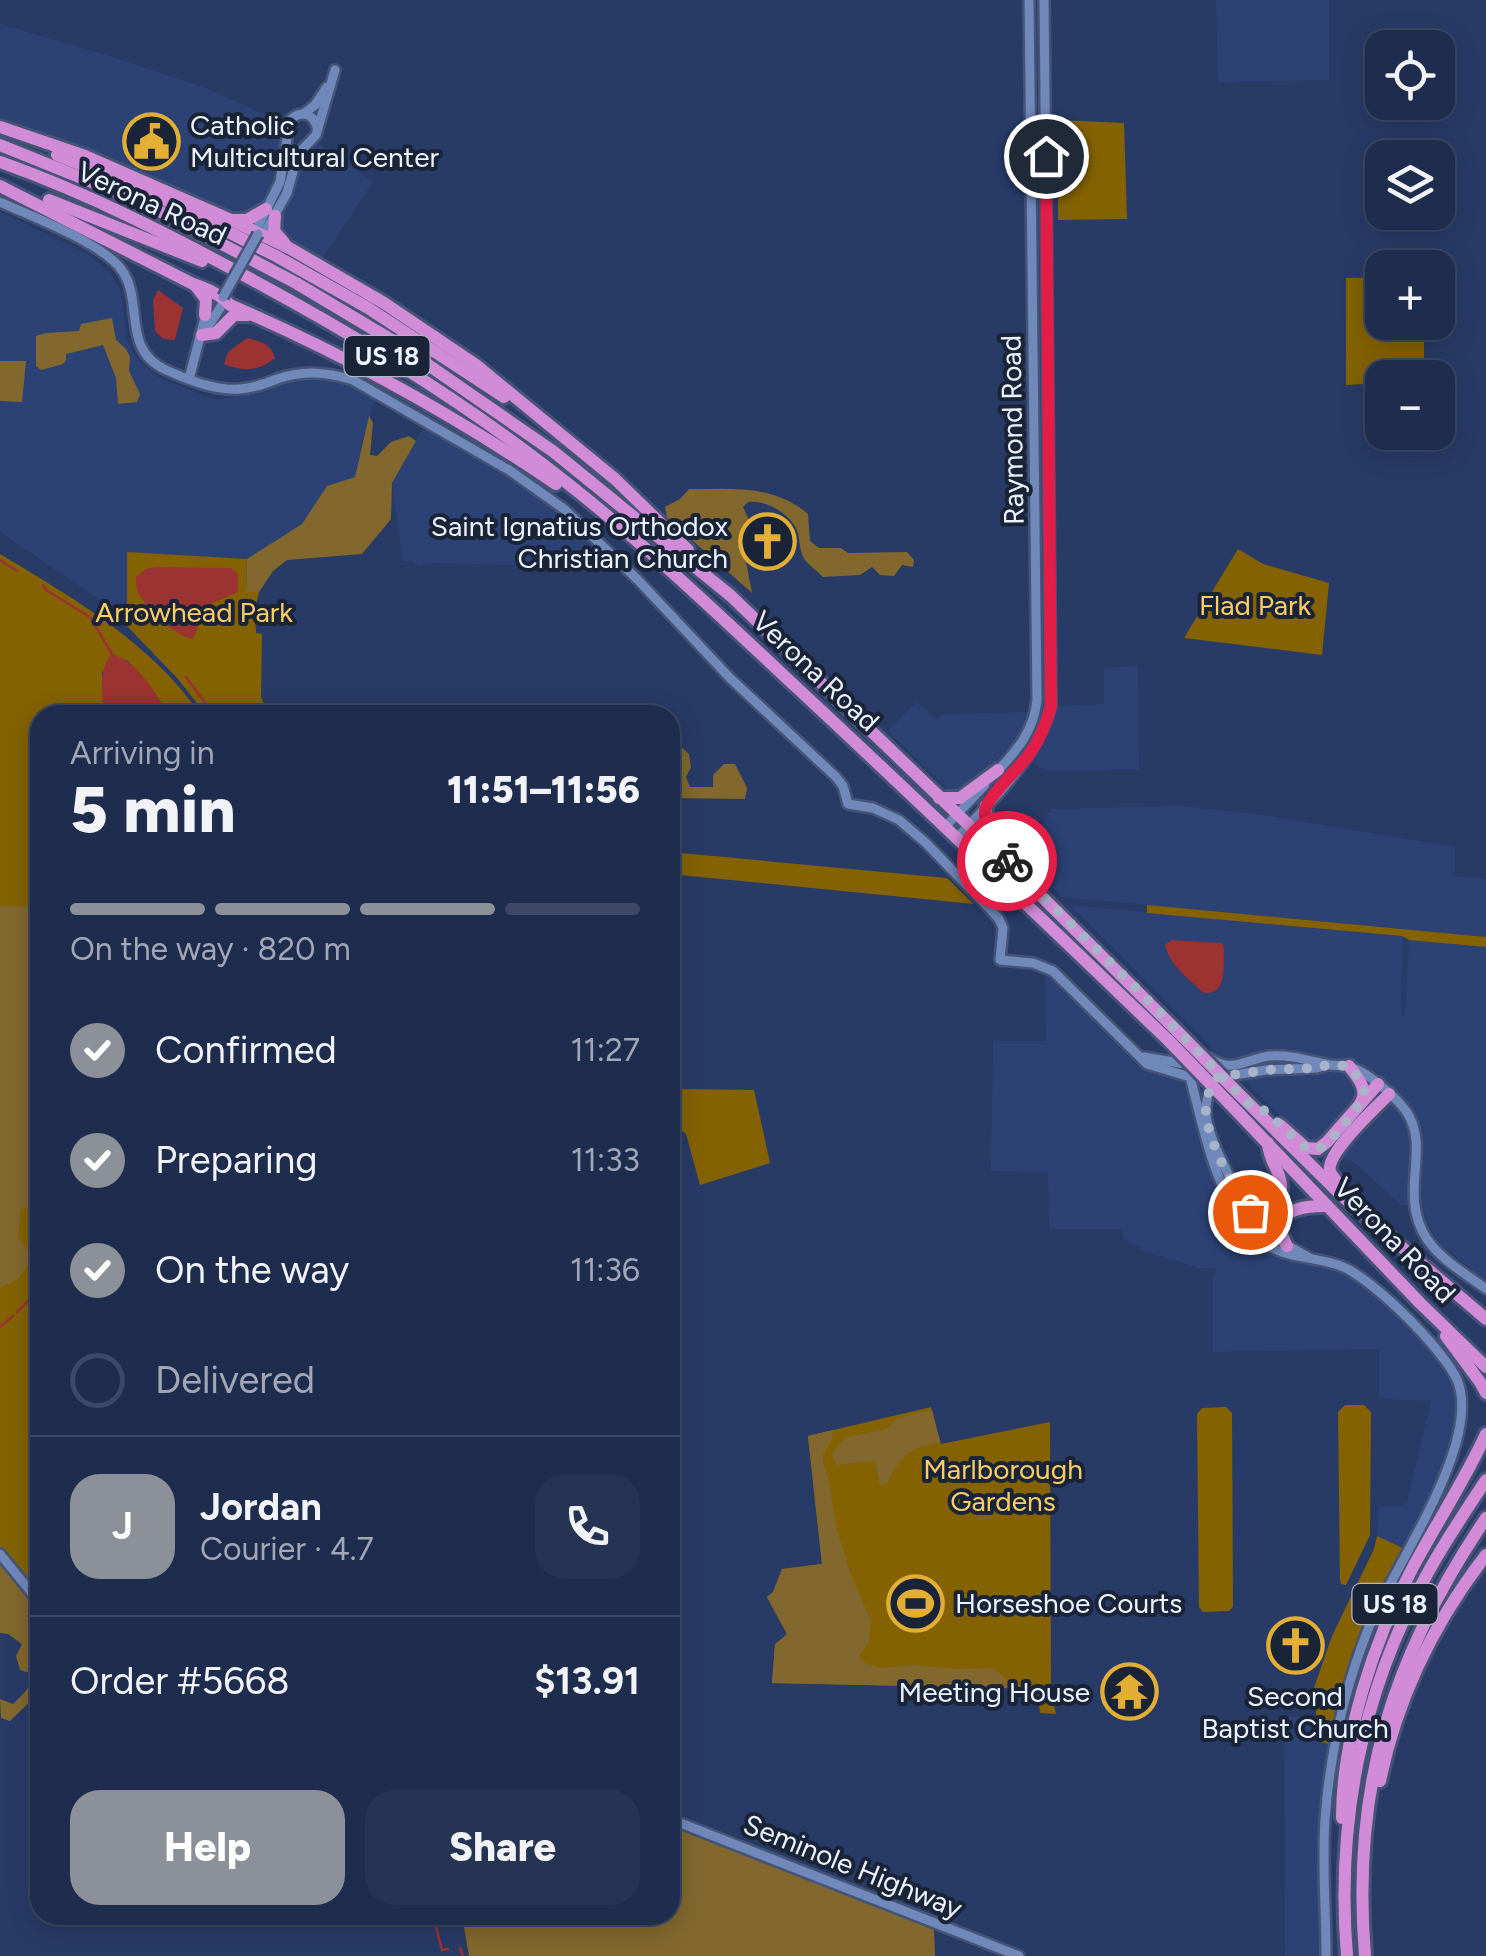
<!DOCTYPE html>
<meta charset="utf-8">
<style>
:root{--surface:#1e2c4d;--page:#263454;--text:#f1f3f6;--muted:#a1a7b6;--line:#3c4865;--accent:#8c9099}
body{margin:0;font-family:Figtree,sans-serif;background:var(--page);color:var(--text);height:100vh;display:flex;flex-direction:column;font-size:38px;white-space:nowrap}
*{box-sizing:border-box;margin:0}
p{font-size:32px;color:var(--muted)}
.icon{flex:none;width:55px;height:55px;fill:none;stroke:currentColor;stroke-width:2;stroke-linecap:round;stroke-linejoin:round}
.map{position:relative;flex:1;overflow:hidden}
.panel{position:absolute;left:30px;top:705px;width:650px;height:1220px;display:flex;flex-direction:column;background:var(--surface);border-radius:30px;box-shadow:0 5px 25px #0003,0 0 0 2px var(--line)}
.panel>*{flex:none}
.controls{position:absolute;left:1365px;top:30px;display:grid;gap:20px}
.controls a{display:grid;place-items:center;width:90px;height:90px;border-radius:20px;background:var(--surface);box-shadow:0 5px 25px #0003,0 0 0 2px var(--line);font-size:50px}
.pin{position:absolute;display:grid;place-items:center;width:85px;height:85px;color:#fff;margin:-42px;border:5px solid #fff;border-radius:50%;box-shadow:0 2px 10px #0007}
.courier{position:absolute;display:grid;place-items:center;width:100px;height:100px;margin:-50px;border:8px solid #e11d48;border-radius:50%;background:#fff;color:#222;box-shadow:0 2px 12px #0007}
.headline em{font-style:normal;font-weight:800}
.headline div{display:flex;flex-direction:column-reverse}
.headline{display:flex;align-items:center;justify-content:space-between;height:170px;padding:0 40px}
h1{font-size:65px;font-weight:800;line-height:75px}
.bar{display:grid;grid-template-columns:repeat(4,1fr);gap:15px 10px;align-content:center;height:120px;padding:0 40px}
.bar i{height:12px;border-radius:8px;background:var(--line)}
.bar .current{background:var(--accent)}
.bar p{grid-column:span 4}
.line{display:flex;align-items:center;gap:25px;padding:0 40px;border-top:2px solid var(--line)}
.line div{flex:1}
.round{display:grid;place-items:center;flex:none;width:105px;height:105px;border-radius:30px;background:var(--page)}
ol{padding:0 40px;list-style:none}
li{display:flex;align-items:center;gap:30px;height:110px}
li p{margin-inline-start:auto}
li .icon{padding:10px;border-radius:50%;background:var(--accent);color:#fff;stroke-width:4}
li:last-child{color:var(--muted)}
li i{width:55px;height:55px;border:5px solid var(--line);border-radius:50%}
.action{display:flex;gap:20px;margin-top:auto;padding:20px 40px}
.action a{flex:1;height:115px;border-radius:30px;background:var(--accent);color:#fff;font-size:40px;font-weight:800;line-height:115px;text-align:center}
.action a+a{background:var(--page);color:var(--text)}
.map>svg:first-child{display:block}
.built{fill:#2c4275}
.green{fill:#846202}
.forest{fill:#82682e}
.water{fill:#9a3332}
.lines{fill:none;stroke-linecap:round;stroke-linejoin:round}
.stream{stroke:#9a3332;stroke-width:2.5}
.secondary-casing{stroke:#455376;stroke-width:14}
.highway-casing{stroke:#455376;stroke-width:18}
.secondary{stroke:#7088ba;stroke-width:9}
.highway{stroke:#d28bd7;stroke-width:12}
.secondary-bridge-casing{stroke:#455376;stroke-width:14;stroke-linecap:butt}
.highway-bridge-casing{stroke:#455376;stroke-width:18;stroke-linecap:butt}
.secondary-bridge{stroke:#7088ba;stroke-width:9}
.highway-bridge{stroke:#d28bd7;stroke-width:12}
.done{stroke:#a9b3ca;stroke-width:10;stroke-dasharray:0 18}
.route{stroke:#e11d48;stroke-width:12}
.labels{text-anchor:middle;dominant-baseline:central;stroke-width:8;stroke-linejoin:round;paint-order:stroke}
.shield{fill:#1a2438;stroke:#aeb5c3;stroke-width:2.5}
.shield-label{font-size:25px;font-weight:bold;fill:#eef3ff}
.poi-label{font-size:28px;fill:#eef3ff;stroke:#1a2438;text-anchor:start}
.street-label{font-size:28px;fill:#eef3ff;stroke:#1a2438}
.park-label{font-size:28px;fill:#fdce64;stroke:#1a2438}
</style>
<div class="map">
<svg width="1486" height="1956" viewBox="0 0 1486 1956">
<rect width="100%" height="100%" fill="#283b67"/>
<g class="built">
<path d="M1216,0H1329V80L1218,82Z"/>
<path d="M0,24L116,58L211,90L272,118L281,127L284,139L306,148L315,141L373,182L322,259L243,218L48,135L0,118Z"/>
<path d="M0,212L86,253L111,273L121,292L127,341L139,362L160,378L207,397L218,400L256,393L296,380L316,377L348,384L376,397L361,447L355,477L327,486L302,524L247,559L127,552V618L0,532Z"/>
<path d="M427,422L509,470L610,552L595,564L586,567L432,563L419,566L412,561H403L392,483Z"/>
<path d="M1138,666L1139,769L1049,771L1025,760L1051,706L1104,704V668Z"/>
<path d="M917,702L937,720L944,714L1029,712L1016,740L971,787L961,793L951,792L887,731Z"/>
<path d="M1182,806L1263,815L1455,847V876L1486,879V937L1062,897L1021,859L1051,809Z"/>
<path d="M1070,905L1403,936L1401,1015L1405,1016L1409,940L1486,947V1281L1440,1244L1426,1221L1422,1202L1402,1206L1353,1161L1337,1159L1322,1144L1311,1145L1300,1136Z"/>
<path d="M1045,972L1073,997L1122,1049L1142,1066L1157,1072L1177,1076L1184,1084L1194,1112L1199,1142L1206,1160L1228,1207L1256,1244L1276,1256L1346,1274L1356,1280L1379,1297L1445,1367L1457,1396V1418L1442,1468L1435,1480L1427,1504L1403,1548L1377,1536L1379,1507L1406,1505L1431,1401L1379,1399V1349L1213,1352V1278L1216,1268H1200L1150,1253L1128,1242L1124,1238L1121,1229H1049L1048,1172L991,1171L993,1041H1046Z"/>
<path d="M1284,1717H1316L1317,1741L1332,1745L1320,1823L1321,1956H1285Z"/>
</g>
<g class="green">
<path d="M1058,120L1124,123L1127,219L1058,220Z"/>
<path d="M1382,277V322L1424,323V377L1382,378V383L1346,385V278Z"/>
<path d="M1238,549L1263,564L1329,583L1322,655L1184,638Z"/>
<path d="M127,552L247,559L246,591L259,592L255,609L256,633L262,634L261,697L269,715H206L178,679L127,626Z"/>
<path d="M0,554C76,600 149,641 201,715H169L152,689L127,660L102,672L104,715H40V1619L0,1618Z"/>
<path d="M670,852L947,878L974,904L670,874Z"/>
<path d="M1147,905L1486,937V947L1409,940L1402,936L1147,913Z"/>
<path d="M679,1012L678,1089L754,1090L770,1163L700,1185L686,1134L680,1129L670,1127V1014Z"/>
<path d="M1345,1405H1364L1371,1412L1370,1535L1346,1585L1341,1584L1340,1580L1338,1412Z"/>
<path d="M931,1407L941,1444L1050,1422L1051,1692L1056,1714L1040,1713L1037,1689L772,1683L775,1644L787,1634L767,1597L773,1592L782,1569L822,1564L808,1436Z"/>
<path d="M1226,1407L1232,1413L1233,1607L1229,1611L1203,1612L1199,1607L1197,1414L1202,1408Z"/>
<path d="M1377,1536L1403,1548L1370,1613L1347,1680L1332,1745L1317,1741L1316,1709L1311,1705L1310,1699L1332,1636L1374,1549Z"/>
</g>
<g class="forest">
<path d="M112,318L116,340L126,349L130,357L129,371L140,394L137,402L118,404L116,378L103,345L66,354V360L63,364L41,370L36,366V336L46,333L79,331L81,324Z"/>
<path d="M0,361H26L22,402L0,401Z"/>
<path d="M369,416L373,423L370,455L377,456L391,442L409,436L416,441L392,483L391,519L362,554L287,560L273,571L259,592H246L247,559L302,524L327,486L355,477Z"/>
<path d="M689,489C732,489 773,484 808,514L810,541L819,548H841L848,553L907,552L914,560L913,567L902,565L894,576L880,575L872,567L860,575L823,577C818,572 810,566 805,560C798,550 801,538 796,528C787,512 766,500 748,502L743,507L749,520L744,551L752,593L667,518L665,507L680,499Z"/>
<path d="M670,744L680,746L689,754L691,767L686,777L690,787H713V775L724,764H735L747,788L745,799L670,798Z"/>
<path d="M0,906H40V1205L21,1209L18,1237L33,1258L18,1279L0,1288Z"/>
<path d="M932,1410L940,1442C907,1450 902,1454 887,1484L880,1486L875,1461L836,1465L832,1453L844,1438L887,1429L897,1418Z"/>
<path d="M833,1430L832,1438L823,1455V1462L828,1478L837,1530L852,1578L871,1620L869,1642L859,1656L863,1662L880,1668L916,1665L956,1669L992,1668L1004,1676L1010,1688L772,1683L775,1645L787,1634L767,1597L773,1592L782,1569L822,1564L808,1436Z"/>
<path d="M0,1560L40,1609V1692L10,1721L1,1718L0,1699L13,1704L26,1691L36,1675L20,1670L16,1656L22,1644L8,1634L0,1633Z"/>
<path d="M670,1826L934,1929L935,1956H469L462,1915H670Z"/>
</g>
<g class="water">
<path d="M158,290L183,308L175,340L163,339L155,331L153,300Z"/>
<path d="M247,338C261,342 271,343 275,358C260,371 242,372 224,364L228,352Z"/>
<path d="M156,567L231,568L238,574V592L206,606L193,639C176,637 145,608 138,592C136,586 136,583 136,577L146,569Z"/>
<path d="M112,654C138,661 155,693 169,715H104C103,695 97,670 112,654Z"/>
<path d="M1172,940L1222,943L1224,947C1223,965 1228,995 1204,993C1189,980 1169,964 1165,945Z"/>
</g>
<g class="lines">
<g class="stream">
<path d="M0,560L17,571"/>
<path d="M43,585L46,590L90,617L112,654"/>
<path d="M186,677L214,715"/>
<path d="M17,1312L40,1290"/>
<path d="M0,1327L13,1316"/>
<path d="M433,1915L442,1950L448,1949"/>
<path d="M460,1948L463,1956"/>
</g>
<defs>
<g id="secondary">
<path d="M303,114L315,105L327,87"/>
<path d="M0,202C31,216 102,243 121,269C145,301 120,349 166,370C189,380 215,391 240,389C254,388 265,384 277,379C304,370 327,372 353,380L509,470L564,509L638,580L730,678L836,777L843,786L848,804L873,808L899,820L926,843L988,907L999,919L1003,928L1000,960L1033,963L1053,971L1147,1064L1190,1077C1205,1132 1214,1194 1256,1236C1280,1260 1311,1255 1341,1266C1371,1277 1446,1351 1458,1382C1481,1445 1394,1566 1369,1627C1345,1687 1330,1754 1325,1819C1322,1864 1326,1911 1326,1956"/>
<path d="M258,234L265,232L287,193L298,154L316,135L335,70"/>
<path d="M258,234L257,228L280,182L290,120C301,110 313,113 317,127"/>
<path d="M204,333L222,305L223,297"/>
<path d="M189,379L206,314"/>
<path d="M995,774C1016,751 1034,732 1037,700L1029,0"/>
<path d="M945,827L985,785"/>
<path d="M957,838C993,799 1037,759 1051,706L1044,0"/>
<path d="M1144,1057L1191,1065"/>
<path d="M1210,1058C1231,1074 1247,1059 1269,1056C1289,1054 1311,1061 1330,1065C1338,1066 1345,1065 1353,1068C1363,1071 1371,1078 1379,1084C1390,1094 1404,1105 1410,1118C1428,1153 1399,1197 1427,1239C1441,1260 1466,1274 1486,1289"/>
<path d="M1221,1077L1266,1070L1317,1068L1327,1065"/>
<path d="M1214,1083C1208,1093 1205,1102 1206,1114C1208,1140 1235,1189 1250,1211"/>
<path d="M1264,1226L1283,1243L1308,1257"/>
<path d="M0,1554L40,1603"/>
<path d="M670,1819L1019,1956"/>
</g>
<g id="highway">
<path d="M0,127L85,156L231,220L291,249L384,303L476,365L615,479L688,550"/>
<path d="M0,145L146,204L296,283L395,342L554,452L731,596L1005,860L1177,1031"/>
<path d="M57,155L155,195L276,256L368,308L504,397"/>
<path d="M0,162C90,194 176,238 260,284C358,337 451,394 540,462C630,530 713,609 795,686C921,803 1044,921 1168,1040"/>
<path d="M0,186L193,284C207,289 220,294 230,305C344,354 454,415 556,484"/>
<path d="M49,200L202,261"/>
<path d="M275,216L274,231L285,244"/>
<path d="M231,220H247L266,209"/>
<path d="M195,285L206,299L205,315"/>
<path d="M202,335L216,333L234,315H248"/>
<path d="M939,798H960L998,770"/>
<path d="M986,806L985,819L999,849"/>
<path d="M1349,1066C1358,1078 1369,1089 1360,1104"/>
<path d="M1239,1094L1342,1196L1486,1319"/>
<path d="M1229,1103L1420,1303L1486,1367"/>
<path d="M1280,1125L1306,1148L1318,1149L1327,1142L1378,1084"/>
<path d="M1339,1185C1338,1183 1331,1174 1330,1172C1325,1153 1376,1108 1389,1094"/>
<path d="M1248,1208L1259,1209L1270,1205"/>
<path d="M1253,1234L1258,1221L1281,1190C1282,1171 1269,1163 1268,1143"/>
<path d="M1253,1234C1284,1218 1288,1205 1327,1206"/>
<path d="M1287,1246C1280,1233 1278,1225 1288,1212"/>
<path d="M1446,1336L1480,1382L1486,1393"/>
<path d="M1380,1781C1397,1698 1435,1621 1486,1555"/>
<path d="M1342,1818C1342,1737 1374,1640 1412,1569C1436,1524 1465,1480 1486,1434"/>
<path d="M1347,1956C1336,1825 1361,1693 1425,1578C1443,1544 1465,1512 1486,1480"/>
<path d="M1365,1956C1351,1787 1392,1657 1486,1518"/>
</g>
</defs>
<use href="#secondary" class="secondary-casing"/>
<use href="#highway" class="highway-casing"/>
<use href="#secondary" class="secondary"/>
<use href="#highway" class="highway"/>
<defs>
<path id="secondary-bridge" d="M223,297L258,234"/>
<g id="highway-bridge">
<path d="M1177,1031L1239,1094"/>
<path d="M1168,1040L1229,1103"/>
</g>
</defs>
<use href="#secondary-bridge" class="secondary-bridge-casing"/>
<use href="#highway-bridge" class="highway-bridge-casing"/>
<use href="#secondary-bridge" class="secondary-bridge"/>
<use href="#highway-bridge" class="highway-bridge"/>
</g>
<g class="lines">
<path class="done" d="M1007,861L1136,988L1250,1105L1260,1107L1306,1148C1314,1149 1315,1151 1322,1147C1331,1141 1362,1105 1364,1095C1365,1085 1355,1074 1349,1066L1327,1065L1317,1068L1266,1070L1218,1077C1214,1083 1209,1090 1207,1099C1199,1127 1233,1188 1250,1212"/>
<path class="route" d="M1007,861C998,848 983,828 985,811C987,797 1018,769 1028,756C1040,740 1046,725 1051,706L1046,156"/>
</g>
<defs>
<symbol id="civic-ring" viewBox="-11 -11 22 22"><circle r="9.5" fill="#1a2438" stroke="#e2af34" stroke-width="1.5"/><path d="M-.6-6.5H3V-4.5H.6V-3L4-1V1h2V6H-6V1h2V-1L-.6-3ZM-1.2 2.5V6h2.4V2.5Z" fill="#e2af34"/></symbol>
<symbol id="church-ring" viewBox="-11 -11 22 22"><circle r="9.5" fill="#1a2438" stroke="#e2af34" stroke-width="1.5"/><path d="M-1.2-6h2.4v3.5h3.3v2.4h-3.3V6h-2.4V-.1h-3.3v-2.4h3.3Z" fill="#e2af34"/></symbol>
<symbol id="stadium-ring" viewBox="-11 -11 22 22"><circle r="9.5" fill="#1a2438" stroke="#e2af34" stroke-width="1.5"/><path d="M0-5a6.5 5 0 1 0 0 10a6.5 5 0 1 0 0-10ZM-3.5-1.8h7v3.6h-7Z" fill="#e2af34"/></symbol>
<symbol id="temple-ring" viewBox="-11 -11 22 22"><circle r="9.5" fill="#1a2438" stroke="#e2af34" stroke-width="1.5"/><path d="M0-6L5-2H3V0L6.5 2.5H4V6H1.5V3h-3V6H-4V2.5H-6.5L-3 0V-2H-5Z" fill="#e2af34"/></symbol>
</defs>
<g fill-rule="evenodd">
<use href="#civic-ring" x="120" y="110" width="63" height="63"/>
<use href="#church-ring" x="736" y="510" width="63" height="63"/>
<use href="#stadium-ring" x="884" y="1572" width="63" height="63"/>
<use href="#church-ring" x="1264" y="1614" width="63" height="63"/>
<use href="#temple-ring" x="1098" y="1660" width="63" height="63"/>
</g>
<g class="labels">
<g class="shield">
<rect x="344.5" y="336" width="85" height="40" rx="8"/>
<rect x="1352.5" y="1584" width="85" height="40" rx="8"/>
</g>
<g class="shield-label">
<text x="387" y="356">US 18</text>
<text x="1395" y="1604">US 18</text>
</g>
<g class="poi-label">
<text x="190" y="125">Catholic<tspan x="190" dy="32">Multicultural Center</tspan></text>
<text x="728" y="526" text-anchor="end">Saint Ignatius Orthodox<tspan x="728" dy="32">Christian Church</tspan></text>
<text x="955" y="1603">Horseshoe Courts</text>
<text x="1090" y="1692" text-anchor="end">Meeting House</text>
<text x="1295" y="1696" text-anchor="middle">Second<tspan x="1295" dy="32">Baptist Church</tspan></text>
</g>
<g class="street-label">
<text transform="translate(152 203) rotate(25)">Verona Road</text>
<text transform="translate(1012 430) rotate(-91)">Raymond Road</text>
<text transform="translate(816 671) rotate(43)">Verona Road</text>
<text transform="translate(1395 1240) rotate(46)">Verona Road</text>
<text transform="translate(853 1866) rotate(22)">Seminole Highway</text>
</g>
<g class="park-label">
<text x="1255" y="605">Flad Park</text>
<text x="194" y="612">Arrowhead Park</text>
<text x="1003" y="1469">Marlborough<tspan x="1003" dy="32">Gardens</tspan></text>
</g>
</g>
</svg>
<div class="controls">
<a><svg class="icon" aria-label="locate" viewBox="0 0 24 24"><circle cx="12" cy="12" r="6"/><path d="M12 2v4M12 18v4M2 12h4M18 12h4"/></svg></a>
<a><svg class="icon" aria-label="layers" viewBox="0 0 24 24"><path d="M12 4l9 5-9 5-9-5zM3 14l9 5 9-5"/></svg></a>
<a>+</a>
<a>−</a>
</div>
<div class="pin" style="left:1250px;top:1212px;background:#ea580c"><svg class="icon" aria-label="bag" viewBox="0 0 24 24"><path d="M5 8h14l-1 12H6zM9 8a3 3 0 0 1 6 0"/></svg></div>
<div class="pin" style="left:1046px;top:156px;background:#1f2937"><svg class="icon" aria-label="home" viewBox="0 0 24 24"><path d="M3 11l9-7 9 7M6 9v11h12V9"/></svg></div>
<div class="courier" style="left:1007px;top:861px"><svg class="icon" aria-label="bike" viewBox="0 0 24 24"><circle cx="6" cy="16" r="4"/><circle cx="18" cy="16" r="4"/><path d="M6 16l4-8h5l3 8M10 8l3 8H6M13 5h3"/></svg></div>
<section class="panel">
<div class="headline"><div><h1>5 min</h1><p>Arriving in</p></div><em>11:51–11:56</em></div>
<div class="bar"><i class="current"></i><i class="current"></i><i class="current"></i><i></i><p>On the way · 820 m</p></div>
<ol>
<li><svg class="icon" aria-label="check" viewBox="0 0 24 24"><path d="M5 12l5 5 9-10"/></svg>Confirmed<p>11:27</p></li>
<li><svg class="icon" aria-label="check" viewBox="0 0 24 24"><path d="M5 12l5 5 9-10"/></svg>Preparing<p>11:33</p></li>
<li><svg class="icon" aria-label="check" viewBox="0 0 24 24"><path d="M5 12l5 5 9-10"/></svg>On the way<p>11:36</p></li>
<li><i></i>Delivered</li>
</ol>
<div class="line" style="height:180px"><b class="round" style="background:var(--accent);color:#fff">J</b><div><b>Jordan</b><p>Courier · 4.7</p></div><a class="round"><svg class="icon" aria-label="phone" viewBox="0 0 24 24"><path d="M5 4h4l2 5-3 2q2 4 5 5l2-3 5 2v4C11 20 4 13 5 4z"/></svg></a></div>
<div class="line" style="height:130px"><div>Order #5668</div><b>$13.91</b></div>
<div class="action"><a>Help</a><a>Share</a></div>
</section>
</div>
